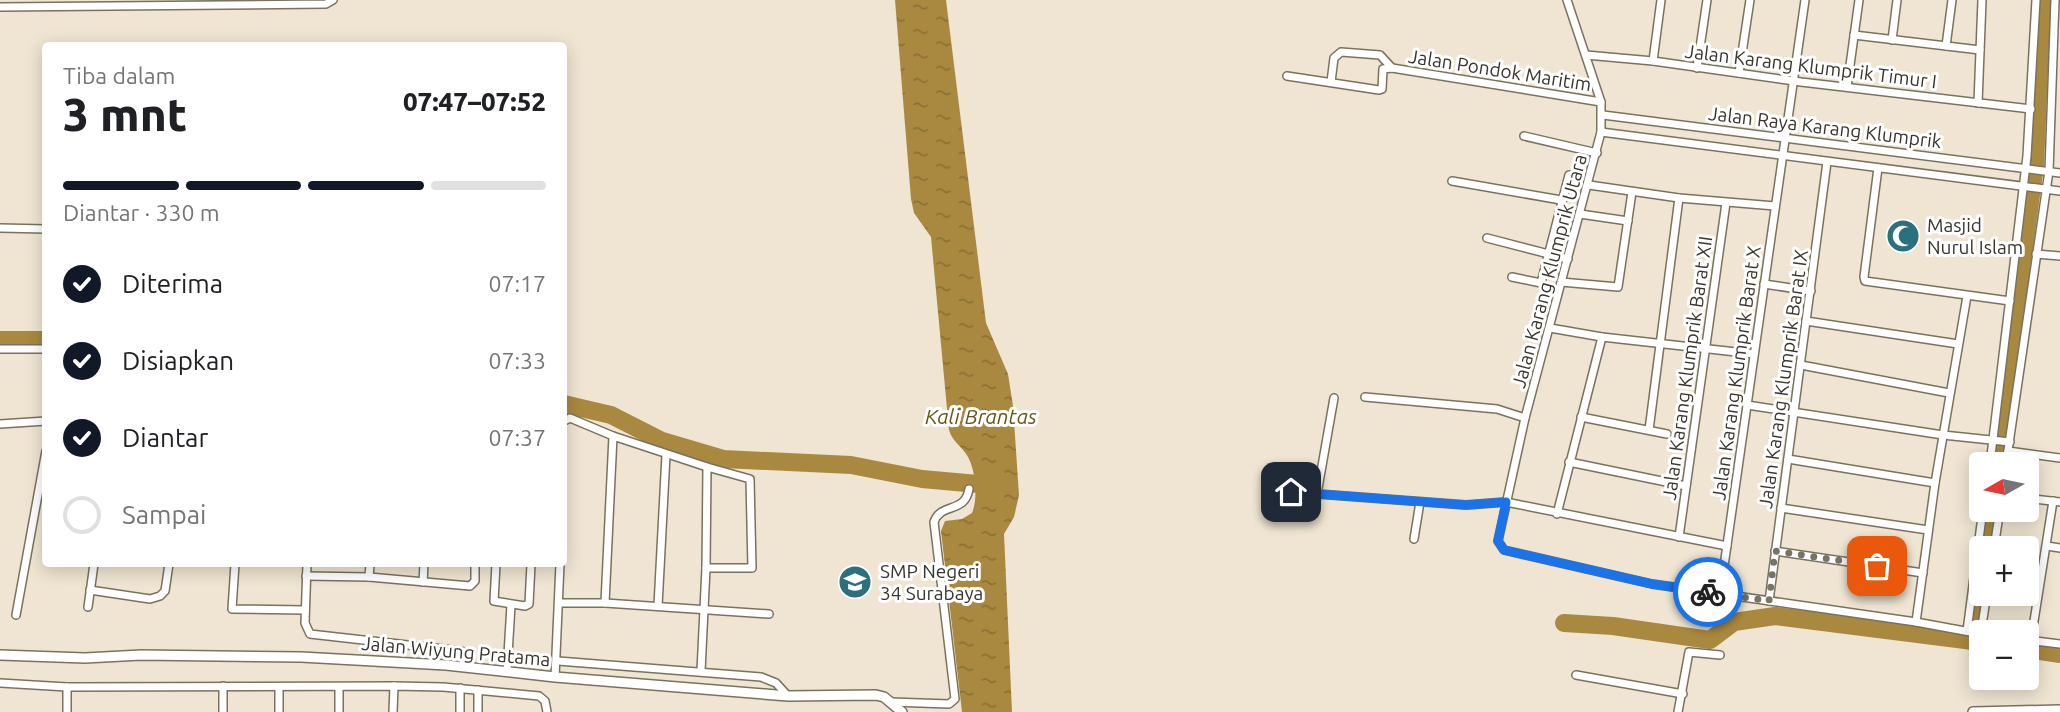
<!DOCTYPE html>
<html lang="id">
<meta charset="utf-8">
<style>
:root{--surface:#fff;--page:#f6f6f6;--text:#202124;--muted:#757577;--line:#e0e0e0;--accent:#111827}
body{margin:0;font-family:Ubuntu,sans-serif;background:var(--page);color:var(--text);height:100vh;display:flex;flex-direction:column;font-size:26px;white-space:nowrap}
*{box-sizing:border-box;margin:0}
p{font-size:23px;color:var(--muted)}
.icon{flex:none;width:38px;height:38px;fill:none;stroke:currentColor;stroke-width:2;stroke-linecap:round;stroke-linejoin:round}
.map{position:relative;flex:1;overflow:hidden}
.panel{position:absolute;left:42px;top:42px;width:525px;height:525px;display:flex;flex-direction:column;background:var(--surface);border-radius:7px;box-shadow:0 4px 18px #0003}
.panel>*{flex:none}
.needle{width:46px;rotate:261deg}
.buttons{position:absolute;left:1969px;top:452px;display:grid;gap:14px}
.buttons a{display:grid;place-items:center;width:70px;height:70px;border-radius:7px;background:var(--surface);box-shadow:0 4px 18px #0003;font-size:35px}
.pin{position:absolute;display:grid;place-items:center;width:60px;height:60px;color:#fff;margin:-30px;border-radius:14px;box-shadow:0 4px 10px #0006}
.courier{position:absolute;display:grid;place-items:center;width:70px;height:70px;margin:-35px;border:5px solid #1a73e8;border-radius:50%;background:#fff;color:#222;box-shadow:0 2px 9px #0007}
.head em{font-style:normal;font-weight:800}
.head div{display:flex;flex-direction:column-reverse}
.head{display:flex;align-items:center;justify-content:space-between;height:119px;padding:0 21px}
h1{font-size:46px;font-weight:800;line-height:52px}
.bar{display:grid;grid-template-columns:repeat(4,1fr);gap:10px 7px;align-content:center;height:84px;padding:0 21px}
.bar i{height:9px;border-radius:5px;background:var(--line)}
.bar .active{background:var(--accent)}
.bar p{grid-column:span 4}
ol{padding:0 21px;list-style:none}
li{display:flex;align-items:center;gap:21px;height:77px}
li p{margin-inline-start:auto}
li .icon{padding:7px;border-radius:50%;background:var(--accent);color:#fff;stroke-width:4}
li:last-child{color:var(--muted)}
li i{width:38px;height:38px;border:4px solid var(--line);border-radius:50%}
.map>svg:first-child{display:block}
.water{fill:url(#water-ripples)}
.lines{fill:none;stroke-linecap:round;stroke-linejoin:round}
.river{stroke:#a9893f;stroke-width:18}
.minor-casing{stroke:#7a7260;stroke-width:10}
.tertiary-casing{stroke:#7a7260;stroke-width:12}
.minor{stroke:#fff;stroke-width:7}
.tertiary{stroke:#fff;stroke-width:9}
.done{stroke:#797367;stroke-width:7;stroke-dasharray:0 12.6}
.route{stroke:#1a73e8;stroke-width:9}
.labels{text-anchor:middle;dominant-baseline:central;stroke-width:6;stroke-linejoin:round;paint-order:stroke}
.street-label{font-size:19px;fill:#39352d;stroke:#fff}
.poi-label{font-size:19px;fill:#39352d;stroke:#fff;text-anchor:start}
.water-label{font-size:21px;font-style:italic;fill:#6b531c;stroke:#fff}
</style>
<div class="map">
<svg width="2060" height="712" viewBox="0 0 2060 712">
<defs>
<pattern id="water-ripples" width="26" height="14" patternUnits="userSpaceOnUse" patternTransform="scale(1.75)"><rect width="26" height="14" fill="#a9893f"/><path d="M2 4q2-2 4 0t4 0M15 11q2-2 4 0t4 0" fill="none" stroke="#8b7135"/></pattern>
</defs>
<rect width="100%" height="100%" fill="#efe5d2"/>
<path class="water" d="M895,0H946L986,323L1008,374L1013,406L1019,495L1014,517L1004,534L1012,712H962L941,531L945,521L962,519L972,513C978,498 976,472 968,457C962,446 953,443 949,430L931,237L914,213L911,199Z"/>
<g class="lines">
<g class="river">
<path d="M0,340H46"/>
<path d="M564,404L611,415L662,441L723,459L851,465L922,479L989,485"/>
<path d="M1995,464L2035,165L2042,0"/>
<path d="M1984,548L1988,509"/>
<path d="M1564,623L1613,626L1710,640L1734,622L1775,616L1981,642"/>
<path d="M1972,641L1981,571"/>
<path d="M2026,649L2060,654"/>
</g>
<defs>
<g id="minor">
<path d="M1567,0L1601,102V132L1525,418L1498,541L1504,550L1652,584L1916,622L1981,634"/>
<path d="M0,7L326,4L333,0"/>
<path d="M1854,35L1980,50"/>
<path d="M1892,40L1897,0"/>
<path d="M1946,46L1952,0"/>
<path d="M1586,55L1653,61L1801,82L2031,109"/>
<path d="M1653,61L1661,0"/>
<path d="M1697,68L1707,0"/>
<path d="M1739,73L1750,0"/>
<path d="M1287,76L1379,90L1382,89L1383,69L1392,68L1601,102"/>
<path d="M1331,82L1334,58L1341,52L1380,55L1392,68"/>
<path d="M1847,87L1859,0"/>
<path d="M1978,103L1982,0"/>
<path d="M1603,115L2060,173"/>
<path d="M1601,132L2060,191"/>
<path d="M1524,136L1597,153"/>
<path d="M1878,168L1864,277L1865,281L2010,301"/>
<path d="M1452,181L1561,200"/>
<path d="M1589,185L1679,198L1775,206"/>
<path d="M1580,214L1628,221"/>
<path d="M0,228L46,229"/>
<path d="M1487,238L1568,259"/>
<path d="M2036,254L2060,256"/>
<path d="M1512,277L1541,283L1569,175"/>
<path d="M1561,282L1618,287L1632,192"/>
<path d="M1764,284L1811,291"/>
<path d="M1806,321L1958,344"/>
<path d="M1550,328L1602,337L1754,354"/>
<path d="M0,349H46"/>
<path d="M1801,365L1949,393"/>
<path d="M1365,397L1497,409L1525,418"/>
<path d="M1747,405L1943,435L2010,442"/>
<path d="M1581,417L1667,434"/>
<path d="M564,421L570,418L613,436"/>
<path d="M0,424L46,421"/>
<path d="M1649,430L1679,198"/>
<path d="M2008,451L2060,458"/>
<path d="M1788,459L1935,483"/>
<path d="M1569,462L1686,486"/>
<path d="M1990,464L2027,156L2036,0"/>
<path d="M2006,464L2049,171L2055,0"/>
<path d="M1291,492L1466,505L1506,502L1727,546"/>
<path d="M1317,494L1334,398"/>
<path d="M2026,498L2060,502"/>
<path d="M1781,508L1928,530"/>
<path d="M1557,514L1602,337"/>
<path d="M1679,537L1726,203"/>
<path d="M1414,539L1420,502"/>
<path d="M2047,546L2060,548"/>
<path d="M1994,548L2000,509"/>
<path d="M1775,551L1923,573"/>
<path d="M235,564L232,609L305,610"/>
<path d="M307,564L305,623L310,634L461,651L464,653V667"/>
<path d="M496,564L494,601L525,606L529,604L531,564"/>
<path d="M706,568H752L750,479L707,467"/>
<path d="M306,576L369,577L470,586L475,581V564"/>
<path d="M369,577L370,564"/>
<path d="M423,582L424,564"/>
<path d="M90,590L150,599L160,596L165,591L169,564"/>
<path d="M1720,594L1805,0"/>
<path d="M1769,601L1827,162"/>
<path d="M559,603H605L769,614"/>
<path d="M605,603L613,436L707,467L706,568L701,671"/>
<path d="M658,606L666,455"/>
<path d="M88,607L94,564"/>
<path d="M16,615L46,451"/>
<path d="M1916,622L1935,483L1967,296"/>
<path d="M1967,631L1983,509"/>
<path d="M1981,632L1987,593"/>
<path d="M2027,640L2060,644"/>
<path d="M2031,640L2053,501"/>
<path d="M558,661L761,677L776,683L788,696"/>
<path d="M507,671L511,605"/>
<path d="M1576,675L1683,694"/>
<path d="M555,677L560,564"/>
<path d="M0,683L67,687L394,686L443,687L539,696L545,701L547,712"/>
<path d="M478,690V712"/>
<path d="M891,702L949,704L955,699L934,522C941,502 965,514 969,489"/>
<path d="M67,712V687"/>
<path d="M223,712V686"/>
<path d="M279,712V687"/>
<path d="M339,712V688"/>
<path d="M393,712L394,686"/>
<path d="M460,712V688"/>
<path d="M1678,712L1689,652L1720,655"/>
</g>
<g id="tertiary">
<path d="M0,655L85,658L141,655L301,657L446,665L555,677L788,696L876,695L884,697L902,712"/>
<path d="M1973,712L2060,710"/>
</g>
</defs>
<use href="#minor" class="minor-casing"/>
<use href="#tertiary" class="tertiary-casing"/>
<use href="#minor" class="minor"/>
<use href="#tertiary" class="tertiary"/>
</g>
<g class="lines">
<path class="done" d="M1708,592L1769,601L1775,551L1877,566"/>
<path class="route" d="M1291,492L1466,505L1506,502L1498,541L1504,550L1652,584L1708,592"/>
</g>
<defs>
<symbol id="mosque-disc" viewBox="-11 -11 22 22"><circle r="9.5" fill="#2a717d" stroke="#fff"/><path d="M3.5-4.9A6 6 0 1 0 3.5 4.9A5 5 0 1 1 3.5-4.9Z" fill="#fff"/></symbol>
<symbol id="school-disc" viewBox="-11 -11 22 22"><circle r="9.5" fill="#2a717d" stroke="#fff"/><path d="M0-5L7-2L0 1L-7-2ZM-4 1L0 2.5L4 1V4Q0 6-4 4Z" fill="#fff"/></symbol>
</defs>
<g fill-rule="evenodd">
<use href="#mosque-disc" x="1884" y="217" width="38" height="38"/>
<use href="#school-disc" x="836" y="563" width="38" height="38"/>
</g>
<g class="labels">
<g class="street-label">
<text transform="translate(1811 66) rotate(7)">Jalan Karang Klumprik Timur I</text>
<text transform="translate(1500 70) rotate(9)">Jalan Pondok Maritim</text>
<text transform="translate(1825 127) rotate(7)">Jalan Raya Karang Klumprik</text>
<text transform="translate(1549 271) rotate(-75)">Jalan Karang Klumprik Utara</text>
<text transform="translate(1687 368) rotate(-82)">Jalan Karang Klumprik Barat XII</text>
<text transform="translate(1736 373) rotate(-82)">Jalan Karang Klumprik Barat X</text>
<text transform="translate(1783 379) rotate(-82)">Jalan Karang Klumprik Barat IX</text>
<text transform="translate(456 651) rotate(5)">Jalan Wiyung Pratama</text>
</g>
<g class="poi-label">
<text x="1927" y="225">Masjid<tspan x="1927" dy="22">Nurul Islam</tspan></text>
<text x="880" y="571">SMP Negeri<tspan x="880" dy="22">34 Surabaya</tspan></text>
</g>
<g class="water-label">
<text x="981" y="416">Kali Brantas</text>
</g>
</g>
</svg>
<div class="buttons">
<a><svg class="needle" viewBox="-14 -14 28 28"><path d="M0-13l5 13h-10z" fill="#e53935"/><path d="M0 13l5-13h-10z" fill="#757577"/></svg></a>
<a>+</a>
<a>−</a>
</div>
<div class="pin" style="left:1877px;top:566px;background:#ea580c"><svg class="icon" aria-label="bag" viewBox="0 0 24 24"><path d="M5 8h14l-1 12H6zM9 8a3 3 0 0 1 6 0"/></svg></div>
<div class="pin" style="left:1291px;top:492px;background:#1f2937"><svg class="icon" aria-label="home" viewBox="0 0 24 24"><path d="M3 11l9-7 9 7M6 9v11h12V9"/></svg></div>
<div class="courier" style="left:1708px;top:592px"><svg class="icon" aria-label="bike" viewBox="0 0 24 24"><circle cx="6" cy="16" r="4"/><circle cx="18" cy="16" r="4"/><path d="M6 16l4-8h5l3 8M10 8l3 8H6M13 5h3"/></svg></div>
<section class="panel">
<div class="head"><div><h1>3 mnt</h1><p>Tiba dalam</p></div><em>07:47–07:52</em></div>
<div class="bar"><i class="active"></i><i class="active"></i><i class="active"></i><i></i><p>Diantar · 330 m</p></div>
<ol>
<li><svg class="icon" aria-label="check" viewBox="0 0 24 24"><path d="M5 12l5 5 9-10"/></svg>Diterima<p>07:17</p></li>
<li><svg class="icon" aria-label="check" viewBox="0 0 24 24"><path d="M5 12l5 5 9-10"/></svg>Disiapkan<p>07:33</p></li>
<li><svg class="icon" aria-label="check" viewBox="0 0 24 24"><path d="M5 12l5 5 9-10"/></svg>Diantar<p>07:37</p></li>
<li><i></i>Sampai</li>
</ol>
</section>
</div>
